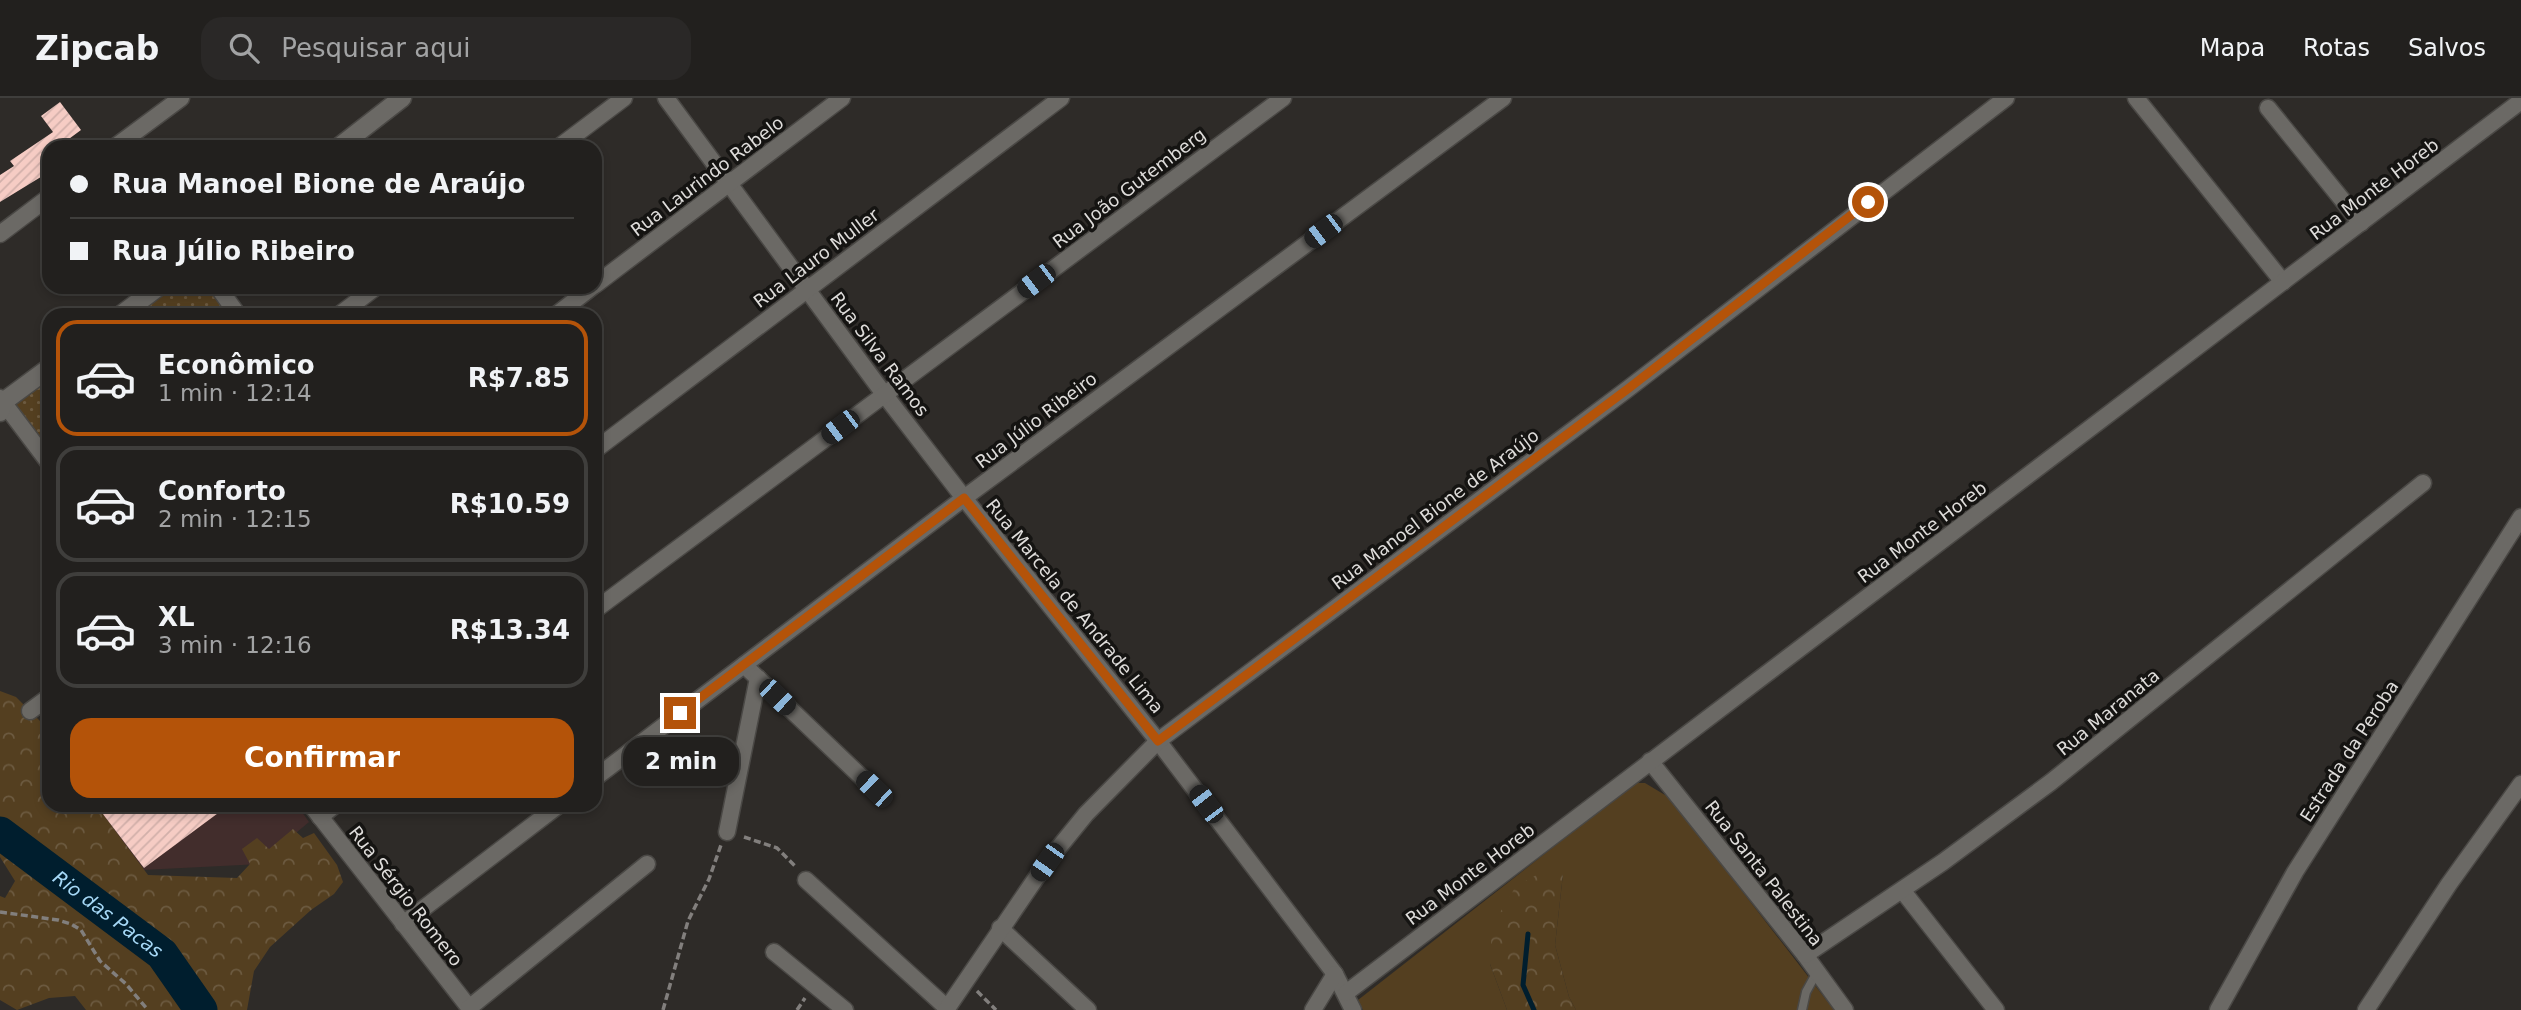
<!DOCTYPE html>
<html lang="pt">
<head>
<meta charset="utf-8">
<style>
	body { margin:0; font-family:"DejaVu Sans",sans-serif; background:#2a2827; color:#f1f3f6; height:100vh; display:flex; flex-direction:column; font-size:26px; white-space:nowrap }
	* { box-sizing:border-box; margin:0 }
	p { font-size:23px; color:#a2a3a4 }
	.icon { flex:none; width:38px; height:38px; fill:none; stroke:currentColor; stroke-width:2; stroke-linecap:round; stroke-linejoin:round }
	.map { position:relative; flex:1; overflow:hidden }
	.details { position:absolute; left:42px; top:210px; width:560px; height:504px; display:flex; flex-direction:column; background:#22201e; border-radius:21px; box-shadow:0 4px 10px #0003,0 0 0 2px #3f3e3c }
	.details>* { flex:none }
	.guide { position:absolute; left:42px; top:42px; width:560px; height:154px; border-radius:21px; box-shadow:0 4px 10px #0003,0 0 0 2px #3f3e3c; display:grid; align-content:center; height:154px; padding:0 28px; background:#22201e }
	.end { position:absolute; width:32px; height:32px; margin:-16px; border:9px solid #b45309; background:#fff; box-shadow:0 0 0 4px #fff }
	.from { border-radius:50% }
	.bubble { position:absolute; height:49px; border-radius:21px; background:#22201e; box-shadow:0 4px 10px #0003,0 0 0 2px #3f3e3c; font-size:23px; font-weight:700; line-height:49px; text-align:center }
	.car { position:absolute; width:21px; height:42px; margin:-21px -10px; border-radius:9px; box-shadow:0 0 5px 2px #0007; background:linear-gradient(#222 24%,#8ab4d8 0 40%,#222 0 76%,#8ab4d8 0 86%,#222 0) }
	.guide b { display:flex; align-items:center; gap:24px; height:66px; font-size:26px }
	.guide b+b { border-top:2px solid #3f3e3c }
	.guide i { width:18px; height:18px; background:#f1f3f6 }
	ul { padding:12px 0 0; list-style:none }
	li { display:flex; align-items:center; gap:21px; height:116px; margin:0 14px 10px; padding:0 14px; border:4px solid #3f3e3c; border-radius:21px }
	li div { flex:1 }
	li b { display:block; font-size:26px }
	li em { font-style:normal; font-weight:700 }
	li.active { border-color:#b45309 }
	li>.icon { width:63px; height:63px; stroke-width:1.5 }
	.cta { display:flex; gap:14px; margin-top:auto; padding:14px 28px }
	.cta a { flex:1; height:80px; border-radius:21px; background:#b45309; color:#fff; font-size:28px; font-weight:700; line-height:80px; text-align:center }
	header { display:flex; align-items:center; gap:42px; box-sizing:border-box; height:98px; padding:0 35px; background:#22201e; border-bottom:2px solid #3f3e3c }
	header strong { font-size:33px }
	nav { display:flex; gap:38px; margin-inline-start:auto; font-size:24px }
	.search { width:490px; height:63px; background:#2a2827; display:flex; align-items:center; gap:18px; box-sizing:border-box; padding:0 24px; border-radius:21px; color:#a2a3a4; font-size:26px }
	.map>svg:first-child { display:block }
	.education { fill:#422d2c }
	.green { fill:#543f20 }
	.forest { fill:url(#forest-crowns) }
	.park { fill:url(#park-dots) }
	.lines { fill:none; stroke-linecap:round; stroke-linejoin:round }
	.stream { stroke:#001e2e; stroke-width:5 }
	.river { stroke:#001e2e; stroke-width:33 }
	.building { fill:url(#building-hatch) }
	.service-casing { stroke:#4a4845; stroke-width:11 }
	.minor-casing { stroke:#4a4845; stroke-width:19 }
	.tertiary-casing { stroke:#4a4845; stroke-width:21 }
	.path { stroke:#827f7d; stroke-width:3.5; stroke-dasharray:7 3.5; stroke-linecap:butt }
	.service { stroke:#6b6965; stroke-width:8 }
	.minor { stroke:#6b6965; stroke-width:16 }
	.tertiary { stroke:#6b6965; stroke-width:18 }
	.route { stroke:#b45309; stroke-width:9 }
	.labels { text-anchor:middle; dominant-baseline:central; stroke-width:7; stroke-linejoin:round; paint-order:stroke }
	.street-label { font-size:18px; fill:#dedcda; stroke:#151412 }
	.water-label { font-size:19px; font-style:italic; fill:#a5d8f6; stroke:#151412 }
</style>
</head>
<body>
<header>
<strong>Zipcab</strong>
<div class="search"><svg class="icon" aria-label="search" viewBox="0 0 24 24"><circle cx="10" cy="10" r="6"/><path d="M15 15l6 6"/></svg>Pesquisar aqui</div>
<nav><a>Mapa</a><a>Rotas</a><a>Salvos</a></nav>
</header>
<div class="map">
<svg width="2521" height="912" viewBox="0 0 2521 912">
	<defs>
		<pattern id="forest-crowns" width="20" height="18" patternUnits="userSpaceOnUse" patternTransform="scale(1.75)"><rect width="20" height="18" fill="#543f20"/><path d="M2 6a3 3 0 1 1 6 0M12 15a3 3 0 1 1 6 0" fill="none" stroke="#6c5a40"/></pattern>
		<pattern id="park-dots" width="8" height="8" patternUnits="userSpaceOnUse" patternTransform="scale(1.75)"><rect width="8" height="8" fill="#543f20"/><path d="M2 2h.1M6 6h.1" fill="none" stroke="#6c5a40" stroke-width="1.8" stroke-linecap="round"/></pattern>
		<pattern id="building-hatch" width="6" height="6" patternUnits="userSpaceOnUse" patternTransform="scale(1.75)"><rect width="6" height="6" fill="#f6ccc4"/><path d="M-1 1l2-2M0 6l6-6M5 7l2-2" fill="none" stroke="#d2b0aa"/></pattern>
	</defs>
	<rect width="100%" height="100%" fill="#2e2b28"/>
	<!-- education -->
	<path class="education" d="M 86,707 L 297,707 L 309,724 L 259,766 L 142,772 Z"/>
	<!-- green -->
	<path class="green" d="M 1635,685 L 1645,685 L 1670,700 L 1834,912 L 1576,912 L 1569,899 L 1555,847 L 1563,776 L 1490,866 L 1507,912 L 1363,912 L 1358,902 Z"/>
	<!-- forest -->
	<g class="forest">
		<path d="M 0,593 L 16,599 L 49,632 L 49,638 L 47,640 L 49,643 L 49,707 L 96,707 L 148,777 L 237,780 L 250,766 L 242,751 L 257,740 L 269,751 L 293,731 L 303,740 L 314,735 L 337,767 L 343,784 L 334,796 L 311,812 L 270,849 L 254,873 L 247,912 L 86,912 L 75,898 L 49,900 L 17,912 L 0,902 L 0,798 L 5,800 L 15,783 L 0,759 Z"/>
		<path d="M 1542,774 L 1563,776 L 1555,847 L 1569,899 L 1576,912 L 1507,912 L 1490,866 L 1492,828 L 1516,788 Z"/>
	</g>
	<!-- park -->
	<g class="park">
		<path d="M 158,189 L 218,189 L 238,217 L 121,217 Z"/>
		<path d="M 49,270 L 49,364 L 3,304 Z"/>
	</g>
	<g class="lines">
		<!-- stream -->
		<path class="stream" d="M 1528,836 L 1523,887 L 1534,912"/>
		<!-- river -->
		<path class="river" id="s1" d="M 0,735 L 162,856 L 201,912"/>
	</g>
	<!-- building -->
	<g class="building">
		<path d="M 60,4 L 81,32 L 58,49 L 49,49 L 49,74 L 0,104 L 0,77 L 14,68 L 10,63 L 53,34 L 41,18 Z"/>
		<path d="M 96,707 L 229,707 L 144,770 Z"/>
	</g>
	<g class="lines">
		<!-- service casing -->
		<g class="service-casing">
			<path id="service" d="M 1802,912 L 1806,894 L 1817,874"/>
		</g>
		<!-- minor casing -->
		<g class="minor-casing">
			<g id="minor">
				<path d="M 666,0 L 884,296 L 964,400 L 1158,643 L 1335,876 L 1353,912"/>
				<path d="M 2136,0 L 2283,184"/>
				<path d="M 2268,10 L 2361,125"/>
				<path d="M 115,49 L 181,0"/>
				<path d="M 559,49 L 624,0"/>
				<path d="M 0,136 L 49,99"/>
				<path d="M 595,187 L 842,0"/>
				<path d="M 218,189 L 238,217"/>
				<path d="M 339,217 L 376,189"/>
				<path d="M 556,217 L 592,189"/>
				<path d="M 0,300 L 49,365"/>
				<path d="M 595,352 L 1061,0"/>
				<path d="M 595,512 L 1283,0"/>
				<path d="M 744,567 L 874,691"/>
				<path d="M 30,613 L 49,599"/>
				<path d="M 1650,663 L 1805,857 L 1845,912"/>
				<path d="M 595,680 L 964,400 L 1503,0"/>
				<path d="M 311,707 L 471,912"/>
				<path d="M 320,719 L 335,707"/>
				<path d="M 727,734 L 758,580"/>
				<path d="M 806,782 L 947,910"/>
				<path d="M 1902,792 L 1996,912"/>
				<path d="M 403,826 L 559,707"/>
				<path d="M 1000,830 L 1088,912"/>
				<path d="M 774,854 L 845,912"/>
				<path d="M 1805,857 L 1943,764 L 2051,684 L 2423,385"/>
				<path d="M 1346,895 L 2521,3"/>
				<path d="M 469,910 L 647,766"/>
				<path d="M 946,912 L 1047,764 L 1086,716 L 1158,643 L 1629,290 L 2006,0"/>
				<path d="M 1313,912 L 1335,876"/>
				<path d="M 2218,912 L 2295,774 L 2521,419"/>
				<path d="M 2366,912 L 2449,786 L 2521,686"/>
			</g>
		</g>
		<!-- tertiary casing -->
		<g class="tertiary-casing">
			<g id="tertiary">
				<path d="M 339,49 L 402,0"/>
				<path d="M 121,217 L 158,189"/>
				<path d="M 0,314 L 3,304 L 49,270"/>
			</g>
		</g>
		<!-- path -->
		<g class="path">
			<path d="M 744,739 L 777,750 L 796,769"/>
			<path d="M 0,814 L 58,822 L 71,826 L 81,832 L 100,863 L 126,886 L 148,912"/>
			<path d="M 977,893 L 996,912"/>
			<path d="M 663,912 L 688,823 L 709,781 L 721,747"/>
			<path d="M 797,912 L 805,900"/>
		</g>
		<!-- service -->
		<use href="#service" class="service"/>
		<!-- minor -->
		<use href="#minor" class="minor"/>
		<!-- tertiary -->
		<use href="#tertiary" class="tertiary"/>
	</g>
	<g class="lines">
		<!-- route -->
		<path class="route" d="M 680,615 L 964,400 L 1158,643 L 1629,290 L 1868,104"/>
	</g>
	<g class="labels">
		<!-- street labels -->
		<g class="street-label">
			<text transform="translate(707 78) rotate(-37)">Rua Laurindo Rabelo</text>
			<text transform="translate(1129 90) rotate(-37)">Rua João Gutemberg</text>
			<text transform="translate(2374 91) rotate(-37)">Rua Monte Horeb</text>
			<text transform="translate(816 160) rotate(-37)">Rua Lauro Muller</text>
			<text transform="translate(880 256) rotate(53)">Rua Silva Ramos</text>
			<text transform="translate(1036 322) rotate(-37)">Rua Júlio Ribeiro</text>
			<text transform="translate(1435 411) rotate(-37)">Rua Manoel Bione de Araújo</text>
			<text transform="translate(1922 434) rotate(-37)">Rua Monte Horeb</text>
			<text transform="translate(1075 508) rotate(51)">Rua Marcela de Andrade Lima</text>
			<text transform="translate(2108 614) rotate(-39)">Rua Maranata</text>
			<text transform="translate(2349 653) rotate(-57)">Estrada da Peroba</text>
			<text transform="translate(1764 775) rotate(52)">Rua Santa Palestina</text>
			<text transform="translate(1470 776) rotate(-37)">Rua Monte Horeb</text>
			<text transform="translate(406 798) rotate(52)">Rua Sérgio Romero</text>
		</g>
		<!-- water labels -->
		<g class="water-label">
			<text stroke="none"><textPath href="#s1" startOffset="135">Rio das Pacas</textPath></text>
		</g>
	</g>
</svg>
<i class="end from" style="left:1868px;top:104px"></i>
<i class="end" style="left:680px;top:615px"></i>
<div class="bubble" style="left:623px;top:639px;width:116px">2 min</div>
<i class="car" style="left:1323px;top:133px;rotate:233deg"></i>
<i class="car" style="left:1036px;top:183px;rotate:233deg"></i>
<i class="car" style="left:840px;top:329px;rotate:233deg"></i>
<i class="car" style="left:777px;top:599px;rotate:134deg"></i>
<i class="car" style="left:874px;top:691px;rotate:314deg"></i>
<i class="car" style="left:1206px;top:706px;rotate:323deg"></i>
<i class="car" style="left:1047px;top:764px;rotate:215deg"></i>
<div class="guide">
<b><i class="from"></i>Rua Manoel Bione de Araújo</b>
<b><i></i>Rua Júlio Ribeiro</b>
</div>
<section class="details">
<ul>
<li class="active"><svg class="icon" aria-label="car" viewBox="0 0 24 24"><path d="M5 17H2v-5l4-1 3-4h7l3 4 3 1v5h-3M9 17h6M6 11h13"/><circle cx="7" cy="17" r="2"/><circle cx="17" cy="17" r="2"/></svg><div><b>Econômico</b><p>1 min · 12:14</p></div><em>R$7.85</em></li>
<li><svg class="icon" aria-label="car" viewBox="0 0 24 24"><path d="M5 17H2v-5l4-1 3-4h7l3 4 3 1v5h-3M9 17h6M6 11h13"/><circle cx="7" cy="17" r="2"/><circle cx="17" cy="17" r="2"/></svg><div><b>Conforto</b><p>2 min · 12:15</p></div><em>R$10.59</em></li>
<li><svg class="icon" aria-label="car" viewBox="0 0 24 24"><path d="M5 17H2v-5l4-1 3-4h7l3 4 3 1v5h-3M9 17h6M6 11h13"/><circle cx="7" cy="17" r="2"/><circle cx="17" cy="17" r="2"/></svg><div><b>XL</b><p>3 min · 12:16</p></div><em>R$13.34</em></li>
</ul>
<div class="cta"><a>Confirmar</a></div>
</section>
</div>
</body>
</html>
